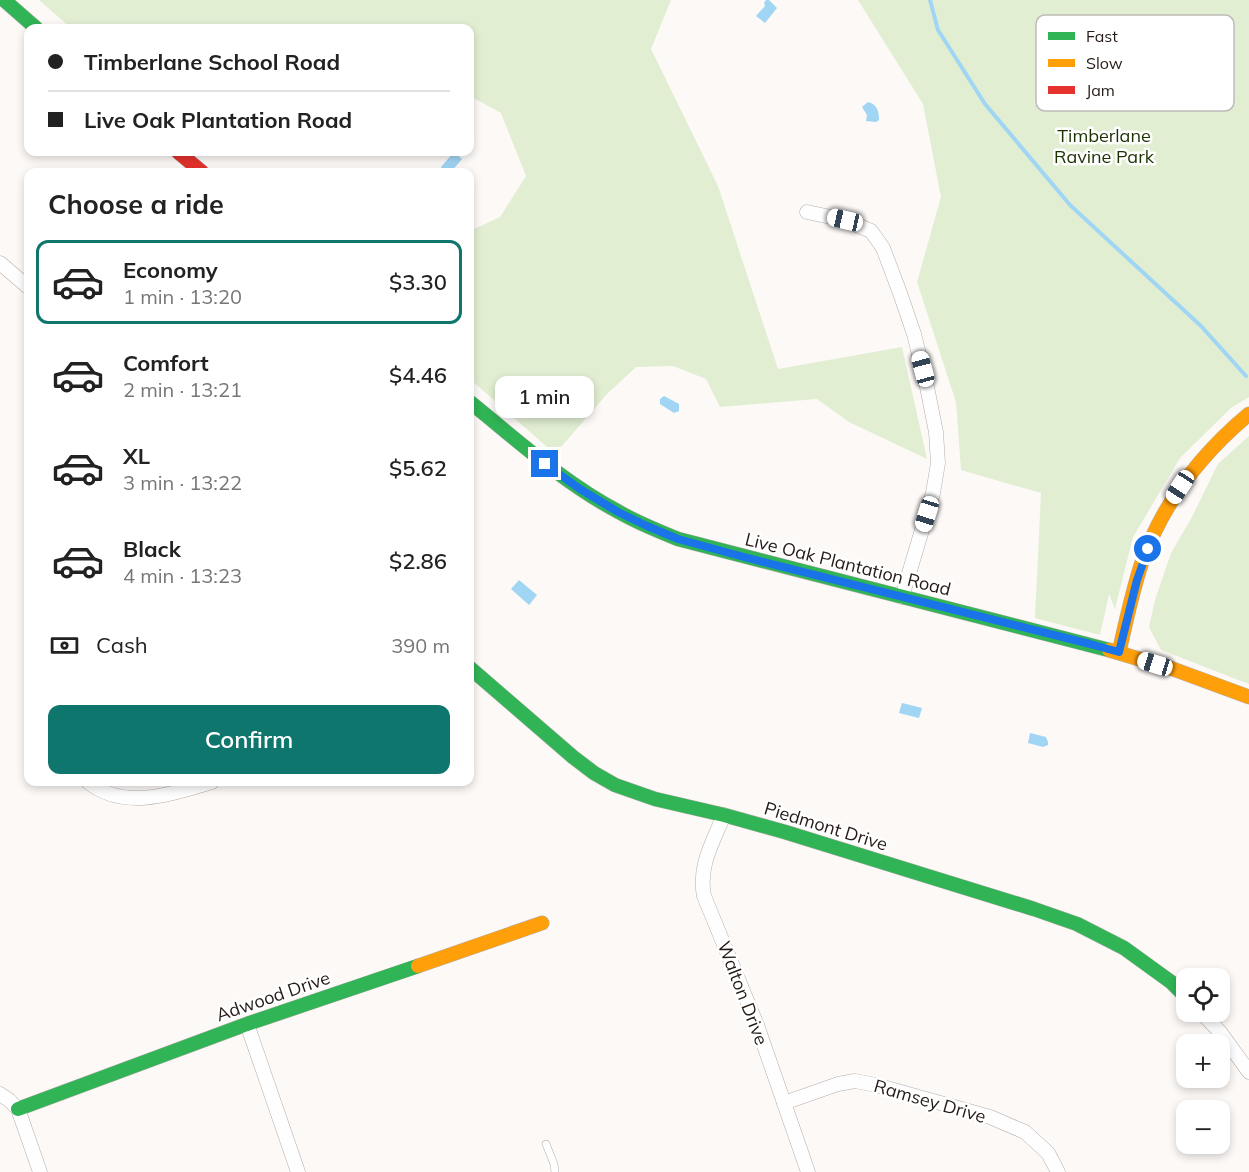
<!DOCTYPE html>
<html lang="en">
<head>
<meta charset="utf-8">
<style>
	body { margin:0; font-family:Mulish,sans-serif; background:#f2f2f2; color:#222; height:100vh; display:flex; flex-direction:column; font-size:22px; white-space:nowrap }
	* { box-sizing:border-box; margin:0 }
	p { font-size:20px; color:#767676 }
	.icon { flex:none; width:33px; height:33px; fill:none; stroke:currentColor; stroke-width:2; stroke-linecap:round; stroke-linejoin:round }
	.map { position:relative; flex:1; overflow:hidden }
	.sheet { position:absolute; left:24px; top:168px; width:450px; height:618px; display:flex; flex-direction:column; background:#fff; border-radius:12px; box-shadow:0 3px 9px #0003 }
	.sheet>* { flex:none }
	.top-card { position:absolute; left:24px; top:24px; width:450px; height:132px; border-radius:12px; box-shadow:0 3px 9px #0003; display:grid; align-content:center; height:132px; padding:0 24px; background:#fff }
	.controls { position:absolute; left:1176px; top:968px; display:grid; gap:12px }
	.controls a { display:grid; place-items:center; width:54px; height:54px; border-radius:12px; background:#fff; box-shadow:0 3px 9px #0003; font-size:30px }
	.end { position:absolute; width:27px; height:27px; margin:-14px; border:8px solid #1a73e8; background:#fff; box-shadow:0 0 0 3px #fff }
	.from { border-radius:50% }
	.bubble { position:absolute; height:42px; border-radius:12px; background:#fff; box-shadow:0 3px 9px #0003; font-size:20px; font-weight:600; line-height:42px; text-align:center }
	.car { position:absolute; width:18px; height:36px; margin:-18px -9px; border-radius:8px; box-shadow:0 0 4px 2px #0007; background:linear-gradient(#fff 24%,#345 0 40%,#fff 0 76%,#345 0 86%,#fff 0) }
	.top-card b { display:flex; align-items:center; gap:21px; height:57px; font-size:22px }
	.top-card b+b { border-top:2px solid #e0e0e0 }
	.top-card i { width:15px; height:15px; background:#222 }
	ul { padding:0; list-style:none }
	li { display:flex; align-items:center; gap:18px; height:84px; margin:0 12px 9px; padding:0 12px; border:3px solid transparent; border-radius:12px }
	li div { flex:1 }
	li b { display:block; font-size:22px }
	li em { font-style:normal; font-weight:600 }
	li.selected { border-color:#0f766e }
	li>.icon { width:54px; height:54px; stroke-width:1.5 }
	h2 { padding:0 24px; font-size:27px; line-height:72px }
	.pay { display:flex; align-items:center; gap:15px; height:66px; padding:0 24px; font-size:22px }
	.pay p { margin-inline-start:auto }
	.button { display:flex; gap:12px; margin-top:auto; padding:12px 24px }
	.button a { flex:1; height:69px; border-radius:12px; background:#0f766e; color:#fff; font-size:24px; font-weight:600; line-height:69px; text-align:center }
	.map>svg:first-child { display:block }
	.green { fill:#e1eed2 }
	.water { fill:#a0d5f4 }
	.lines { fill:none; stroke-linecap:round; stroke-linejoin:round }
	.stream { stroke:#a0d5f4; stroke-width:4 }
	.lane-casing { stroke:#b4aeab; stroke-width:8 }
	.street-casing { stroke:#b4aeab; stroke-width:15 }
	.fast-casing { stroke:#b4aeab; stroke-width:15 }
	.slow-casing { stroke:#b4aeab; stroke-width:15 }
	.jam-casing { stroke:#b4aeab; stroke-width:15 }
	.lane { stroke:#fffefe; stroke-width:7 }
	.street { stroke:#fffefe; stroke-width:14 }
	.fast { stroke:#30b455; stroke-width:14 }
	.slow { stroke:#ff9f0a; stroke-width:14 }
	.jam { stroke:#e5322d; stroke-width:14 }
	.route { stroke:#1a73e8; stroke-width:8 }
	.labels { text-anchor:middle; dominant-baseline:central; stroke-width:5; stroke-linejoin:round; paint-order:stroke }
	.park-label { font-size:18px; fill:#1c3100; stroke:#fff }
	.street-label { font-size:18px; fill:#251a16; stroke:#fff }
	.key { fill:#fff; stroke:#bebab9; stroke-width:1.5 }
	.key-label { font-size:16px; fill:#251a16 }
</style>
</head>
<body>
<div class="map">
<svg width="1249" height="1172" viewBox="0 0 1249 1172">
	<rect width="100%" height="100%" fill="#fcf9f7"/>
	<!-- green -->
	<g class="green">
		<path d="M 39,0 L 671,0 L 651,49 L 718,186 L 778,369 L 902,347 L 927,459 L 849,422 L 817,399 L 720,407 L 706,379 L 673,366 L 636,367 L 607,394 L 555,454 L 470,379 L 470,231 L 500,217 L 526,176 L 501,113 L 470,96 L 470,28 L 71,28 Z"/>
		<path d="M 858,0 L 1249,0 L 1249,397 L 1231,408 L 1180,458 L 1133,537 L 1115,609 L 1109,594 L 1100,635 L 1035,618 L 1041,493 L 961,470 L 956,402 L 917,282 L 941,197 L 923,104 Z"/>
		<path d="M 1249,436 L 1249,684 L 1161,650 L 1149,627 L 1155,600 L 1171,553 L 1192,517 L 1218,464 Z"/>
	</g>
	<!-- water -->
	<g class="water">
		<path d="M 766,0 L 769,0 L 777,8 L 765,23 L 756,16 L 765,6 L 764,3 Z"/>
		<path d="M 868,102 C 877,104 879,111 879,120 L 876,122 L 866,121 L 867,115 L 862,107 Z"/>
		<path d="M 454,152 L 462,159 L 451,172 L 443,172 L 441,167 Z"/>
		<path d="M 664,396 L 679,404 L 679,411 L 674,413 L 660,404 L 660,399 Z"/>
		<path d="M 519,580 L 537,595 L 529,605 L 511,589 Z"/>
		<path d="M 902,703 L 922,708 L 919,718 L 899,713 Z"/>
		<path d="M 1030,733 L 1046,737 L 1048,742 L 1048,745 L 1043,747 L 1028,743 Z"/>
	</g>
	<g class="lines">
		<!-- stream -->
		<path class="stream" d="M 930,0 L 938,30 L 985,104 L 1070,205 L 1201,326 L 1246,376"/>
		<!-- lane casing -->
		<g class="lane-casing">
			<path id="lane" d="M 546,1144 L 554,1164 L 555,1172"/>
		</g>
		<!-- street casing -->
		<g class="street-casing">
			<g id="street">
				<path d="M 807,212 L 845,220 L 871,231 L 883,248 L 900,293 L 914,334 L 927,387 L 936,432 L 938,463 L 933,493 L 902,597"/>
				<path d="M 0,263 L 28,287"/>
				<path d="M 88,782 C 124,811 172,794 212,782"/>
				<path d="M 724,815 C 713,842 698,866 704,896 L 757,1025 L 808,1172"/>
				<path d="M 1200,1011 L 1220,1032 L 1249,1072"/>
				<path d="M 247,1024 L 298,1172"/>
				<path d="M 0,1094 L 9,1100 L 18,1109 L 40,1172"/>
				<path d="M 784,1103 L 838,1084 L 855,1081 L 876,1085 L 990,1117 L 1025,1132 L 1048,1153 L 1058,1172"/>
			</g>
		</g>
		<!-- fast casing -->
		<g class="fast-casing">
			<g id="fast">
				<path d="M 4,0 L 36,28"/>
				<path d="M 470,402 C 518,441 564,483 619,512 C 638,523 658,531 678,539 L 1109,650"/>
				<path d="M 470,668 L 573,757 L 594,773 L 615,785 L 655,799 L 724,815 L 785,832 L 1034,909 L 1077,924 L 1124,948 L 1171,982 L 1186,997"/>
				<path d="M 18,1109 L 247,1024 L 418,966"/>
			</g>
		</g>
		<!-- slow casing -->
		<g class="slow-casing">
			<g id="slow">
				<path d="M 1109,650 L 1173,669 L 1249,697"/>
				<path d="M 1119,652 C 1126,622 1132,592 1142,562 C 1163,503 1201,454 1249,414"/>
				<path d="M 418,966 L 542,923"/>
			</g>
		</g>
		<!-- jam casing -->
		<g class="jam-casing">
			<path id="jam" d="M 178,152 L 202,172"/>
		</g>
		<!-- lane -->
		<use href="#lane" class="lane"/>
		<!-- street -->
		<use href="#street" class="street"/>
		<!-- fast -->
		<use href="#fast" class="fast"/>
		<!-- slow -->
		<use href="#slow" class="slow"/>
		<!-- jam -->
		<use href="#jam" class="jam"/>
	</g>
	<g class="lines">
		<!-- route -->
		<path class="route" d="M 545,464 L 580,489 L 618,512 L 647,526 L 678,539 L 744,557 L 1090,644 L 1119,652 L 1137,580 L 1148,549"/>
	</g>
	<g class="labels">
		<!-- park labels -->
		<g class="park-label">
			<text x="1104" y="135">Timberlane<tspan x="1104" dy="21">Ravine Park</tspan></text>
		</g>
		<!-- street labels -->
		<g class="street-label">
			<text transform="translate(848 564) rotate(14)">Live Oak Plantation Road</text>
			<text transform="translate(826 826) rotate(17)">Piedmont Drive</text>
			<text transform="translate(743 993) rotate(69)">Walton Drive</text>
			<text transform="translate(273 996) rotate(-19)">Adwood Drive</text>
			<text transform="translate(930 1101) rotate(16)">Ramsey Drive</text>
		</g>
	</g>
	<!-- legend -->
	<rect x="1036" y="15" width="198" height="96" rx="9" class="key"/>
	<rect x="1048" y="32" width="27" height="8" fill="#30b455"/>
	<rect x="1048" y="59" width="27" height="8" fill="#ff9f0a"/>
	<rect x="1048" y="86" width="27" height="8" fill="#e5322d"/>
	<g class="key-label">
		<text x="1086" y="42">Fast</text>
		<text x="1086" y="69">Slow</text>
		<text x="1086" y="96">Jam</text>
	</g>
</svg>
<div class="controls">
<a><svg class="icon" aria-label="locate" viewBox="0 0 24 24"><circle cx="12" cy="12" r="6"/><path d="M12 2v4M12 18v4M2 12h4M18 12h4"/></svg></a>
<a>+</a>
<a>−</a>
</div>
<i class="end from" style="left:1148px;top:549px"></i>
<i class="end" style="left:545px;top:464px"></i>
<div class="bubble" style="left:495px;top:376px;width:99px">1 min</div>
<i class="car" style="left:845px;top:220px;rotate:283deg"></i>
<i class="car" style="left:923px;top:369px;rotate:345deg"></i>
<i class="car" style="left:1180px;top:487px;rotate:213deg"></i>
<i class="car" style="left:927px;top:514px;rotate:197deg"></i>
<i class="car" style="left:1155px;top:664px;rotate:287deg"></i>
<div class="top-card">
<b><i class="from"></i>Timberlane School Road</b>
<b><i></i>Live Oak Plantation Road</b>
</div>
<section class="sheet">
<h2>Choose a ride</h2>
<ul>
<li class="selected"><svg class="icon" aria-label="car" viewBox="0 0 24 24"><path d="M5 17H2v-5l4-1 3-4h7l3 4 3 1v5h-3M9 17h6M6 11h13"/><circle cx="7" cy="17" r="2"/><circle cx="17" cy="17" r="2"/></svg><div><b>Economy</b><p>1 min · 13:20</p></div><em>$3.30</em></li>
<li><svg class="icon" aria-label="car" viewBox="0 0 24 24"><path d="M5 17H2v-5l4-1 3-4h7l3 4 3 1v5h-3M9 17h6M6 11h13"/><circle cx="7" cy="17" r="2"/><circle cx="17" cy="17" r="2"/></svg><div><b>Comfort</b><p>2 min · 13:21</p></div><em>$4.46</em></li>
<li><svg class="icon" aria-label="car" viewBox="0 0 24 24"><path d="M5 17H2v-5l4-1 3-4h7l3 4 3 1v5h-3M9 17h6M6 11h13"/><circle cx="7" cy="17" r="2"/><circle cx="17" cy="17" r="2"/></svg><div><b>XL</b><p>3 min · 13:22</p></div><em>$5.62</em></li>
<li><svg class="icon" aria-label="car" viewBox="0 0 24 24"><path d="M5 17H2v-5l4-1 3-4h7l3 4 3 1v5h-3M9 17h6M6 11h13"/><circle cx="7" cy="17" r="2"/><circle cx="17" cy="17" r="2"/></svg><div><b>Black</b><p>4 min · 13:23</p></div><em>$2.86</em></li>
</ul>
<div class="pay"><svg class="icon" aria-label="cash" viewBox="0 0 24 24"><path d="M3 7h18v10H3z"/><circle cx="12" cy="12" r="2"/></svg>Cash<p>390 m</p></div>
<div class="button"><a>Confirm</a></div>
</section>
</div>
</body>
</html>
